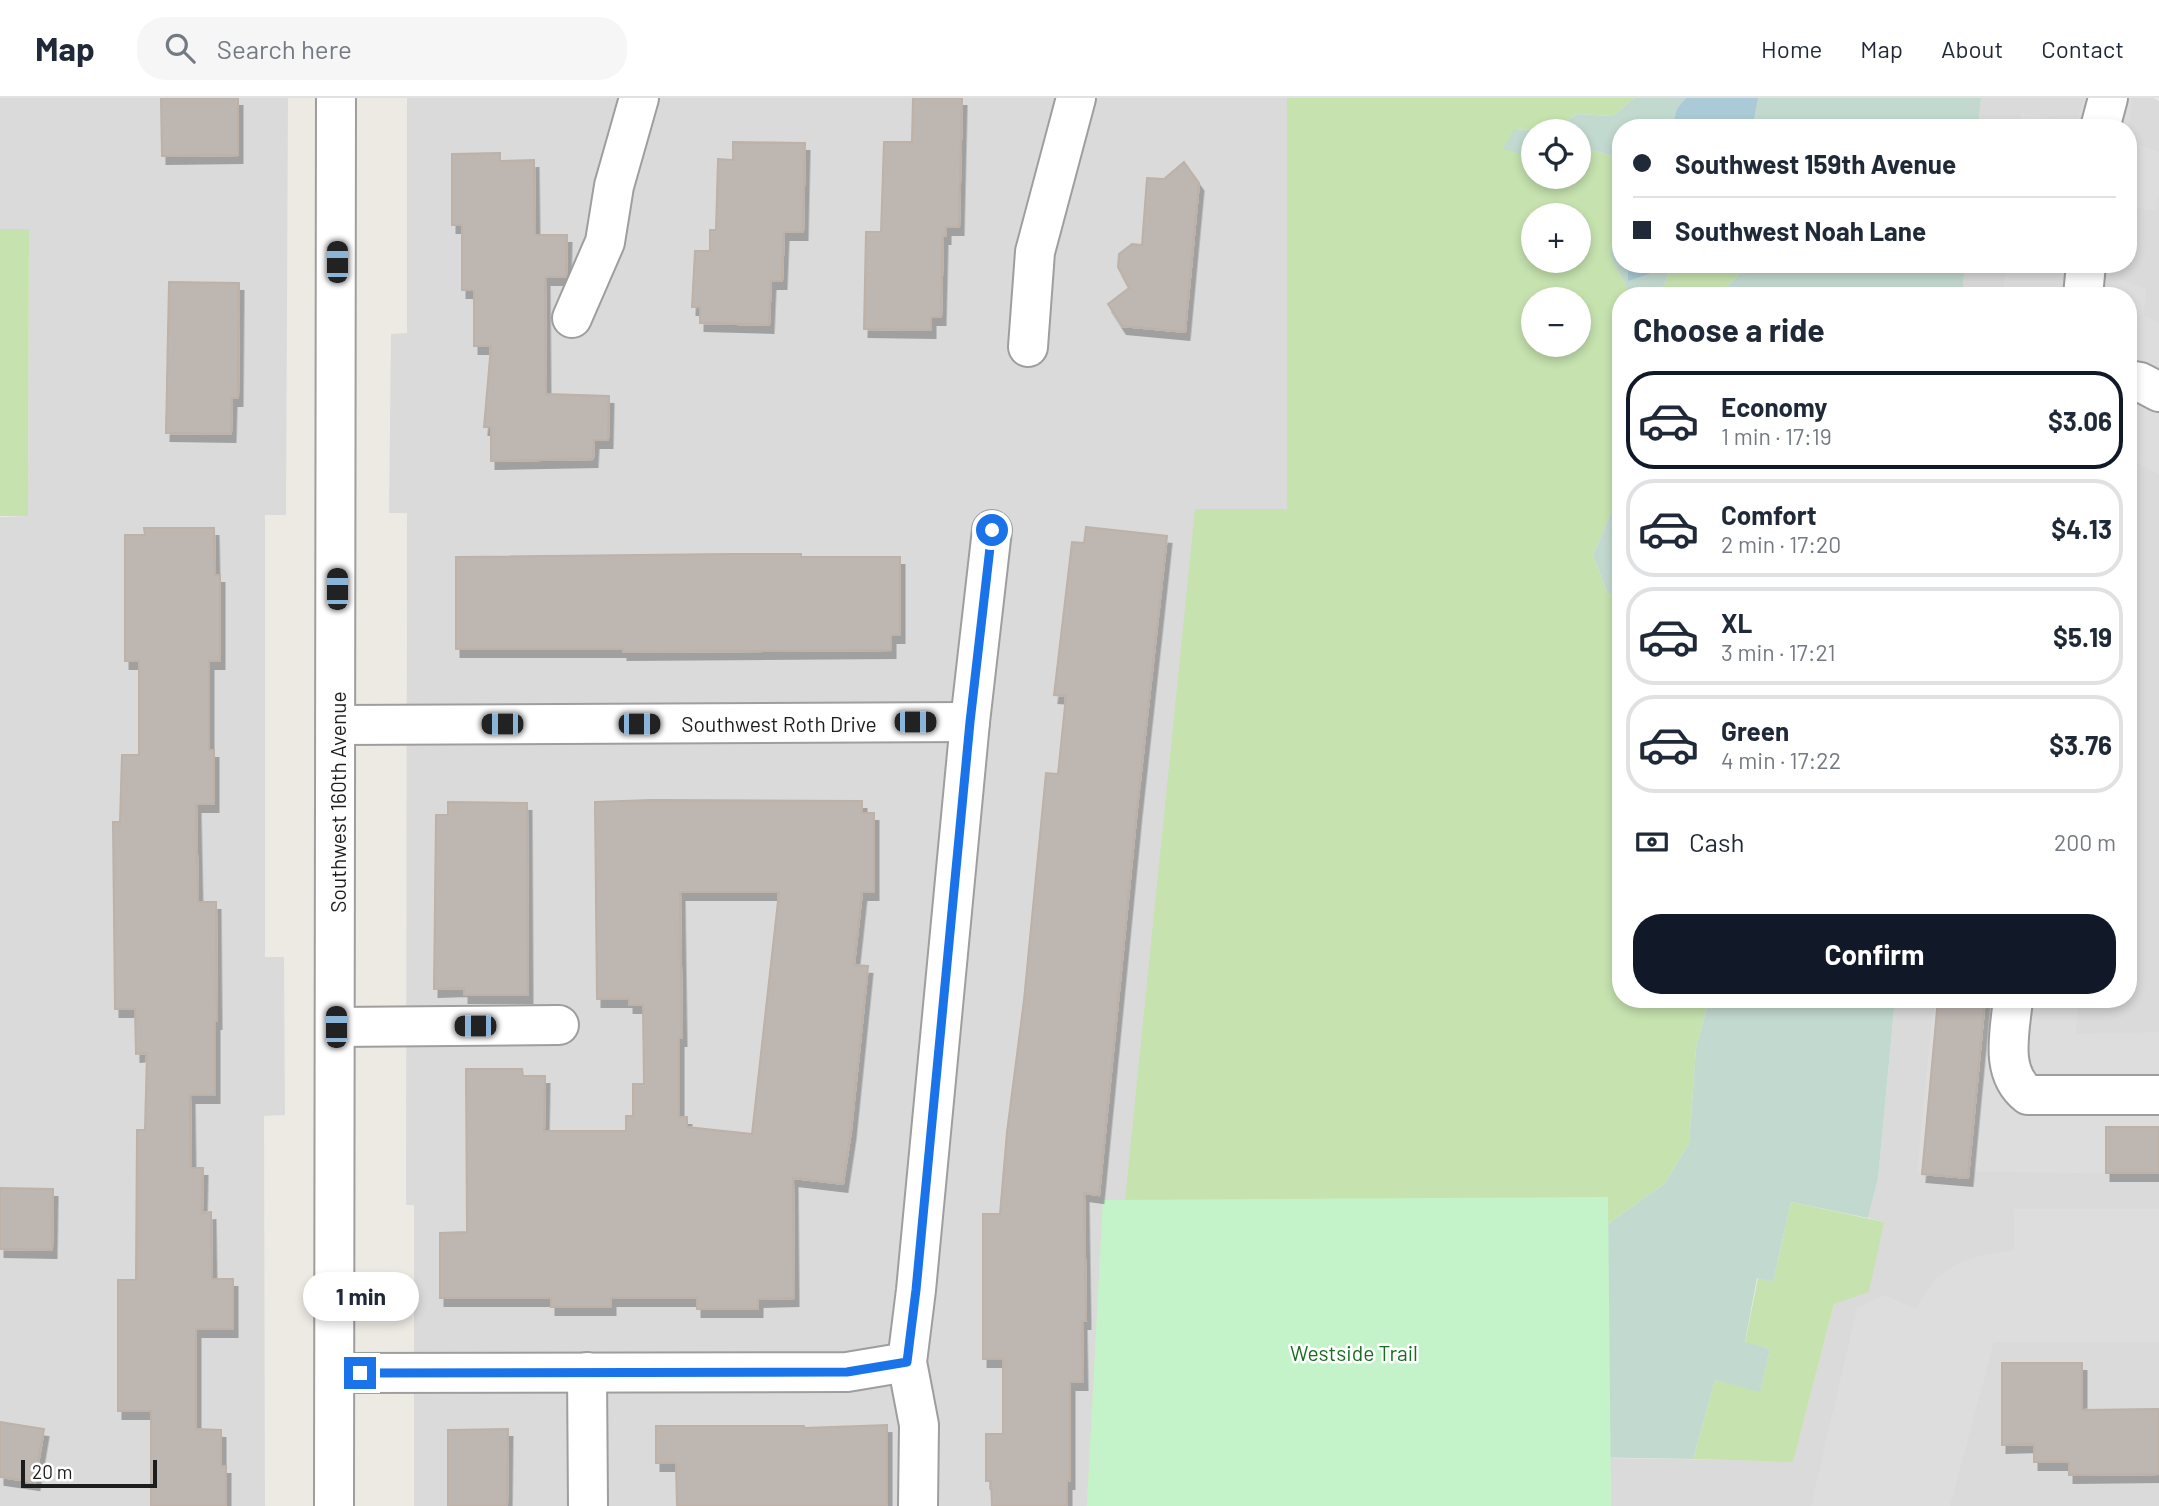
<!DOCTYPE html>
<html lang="en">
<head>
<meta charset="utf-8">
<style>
	body { margin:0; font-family:Barlow,sans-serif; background:#f6f6f7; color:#1f2937; height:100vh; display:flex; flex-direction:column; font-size:26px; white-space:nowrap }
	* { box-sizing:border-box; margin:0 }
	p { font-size:23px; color:#747a83 }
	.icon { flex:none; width:38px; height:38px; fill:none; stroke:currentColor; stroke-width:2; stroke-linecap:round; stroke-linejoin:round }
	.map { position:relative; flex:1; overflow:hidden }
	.side { position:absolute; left:1612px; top:189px; width:525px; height:721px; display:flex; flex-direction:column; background:#fff; border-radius:28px; box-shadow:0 4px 10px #0003 }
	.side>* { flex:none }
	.guide { position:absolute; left:1612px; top:21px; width:525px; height:154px; border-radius:28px; box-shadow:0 4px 10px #0003; display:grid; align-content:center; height:154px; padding:0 21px; background:#fff }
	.tools { position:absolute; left:1521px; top:21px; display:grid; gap:14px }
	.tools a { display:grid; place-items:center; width:70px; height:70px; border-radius:50%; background:#fff; box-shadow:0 4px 10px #0003; font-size:35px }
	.scale { position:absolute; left:21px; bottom:18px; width:136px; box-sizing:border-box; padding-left:7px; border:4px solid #1d1d1d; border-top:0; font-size:19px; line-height:24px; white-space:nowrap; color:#1d1d1d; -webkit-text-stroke:5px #fff; paint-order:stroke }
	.end { position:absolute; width:32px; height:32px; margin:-16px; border:9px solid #1a73e8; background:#fff; box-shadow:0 0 0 4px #fff }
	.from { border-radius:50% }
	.bubble { position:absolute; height:49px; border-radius:24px; background:#fff; box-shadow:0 4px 10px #0003; font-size:23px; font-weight:700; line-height:49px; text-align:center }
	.car { position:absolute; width:21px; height:42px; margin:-21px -10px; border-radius:9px; box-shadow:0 0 5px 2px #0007; background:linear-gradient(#222 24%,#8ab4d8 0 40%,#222 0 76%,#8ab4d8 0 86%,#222 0) }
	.guide b { display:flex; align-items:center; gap:24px; height:66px; font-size:26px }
	.guide b+b { border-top:2px solid #e0e1e3 }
	.guide i { width:18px; height:18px; background:#1f2937 }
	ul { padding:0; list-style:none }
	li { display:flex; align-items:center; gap:21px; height:98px; margin:0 14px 10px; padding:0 7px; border:4px solid #e0e1e3; border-radius:28px }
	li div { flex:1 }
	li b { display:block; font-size:26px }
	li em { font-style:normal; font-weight:700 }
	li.selected { border-color:#111827 }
	li>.icon { width:63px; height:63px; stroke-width:1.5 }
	h2 { padding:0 21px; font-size:32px; line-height:84px }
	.pay { display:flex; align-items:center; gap:18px; height:77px; padding:0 21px; font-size:26px }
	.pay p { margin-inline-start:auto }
	.cta { display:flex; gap:14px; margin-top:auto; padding:14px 21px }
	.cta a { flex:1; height:80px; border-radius:28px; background:#111827; color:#fff; font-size:28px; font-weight:700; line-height:80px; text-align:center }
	header { display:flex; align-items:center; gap:42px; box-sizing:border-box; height:98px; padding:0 35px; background:#fff; border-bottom:2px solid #e0e1e3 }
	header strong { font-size:33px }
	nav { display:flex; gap:38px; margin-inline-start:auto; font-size:24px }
	.search { width:490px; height:63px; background:#f6f6f7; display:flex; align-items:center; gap:18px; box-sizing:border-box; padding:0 24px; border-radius:28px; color:#747a83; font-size:26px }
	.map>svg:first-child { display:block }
	.residential { fill:#dbdada }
	.grass { fill:#c6e2af; fill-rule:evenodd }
	.wetland { fill:#c2d9cf }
	.park { fill:#c5f3c9 }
	.parking { fill:#ddd }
	.water { fill:#a9cad6 }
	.building { fill:#bdb6b1; stroke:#bdb1a8; stroke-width:2; fill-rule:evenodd; filter:url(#shadow) }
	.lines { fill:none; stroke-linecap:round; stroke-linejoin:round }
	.minor-casing { stroke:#9e9e9e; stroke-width:42 }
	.minor { stroke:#fff; stroke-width:38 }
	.route { stroke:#1a73e8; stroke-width:9 }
	.labels { text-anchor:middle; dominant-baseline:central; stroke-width:5; stroke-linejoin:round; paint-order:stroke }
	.street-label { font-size:21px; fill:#1d1d1d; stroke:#fff }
	.park-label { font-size:21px; fill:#176e21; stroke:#fff }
</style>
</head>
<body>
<header>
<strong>Map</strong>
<div class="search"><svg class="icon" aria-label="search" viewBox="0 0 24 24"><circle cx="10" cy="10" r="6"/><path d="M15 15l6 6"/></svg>Search here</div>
<nav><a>Home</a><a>Map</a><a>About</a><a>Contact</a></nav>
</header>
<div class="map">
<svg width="2159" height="1408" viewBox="0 0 2159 1408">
	<defs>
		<filter id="shadow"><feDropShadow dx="4.5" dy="8" stdDeviation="0" flood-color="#0004"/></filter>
	</defs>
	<rect width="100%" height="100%" fill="#edeae4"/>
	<!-- residential -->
	<g class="residential">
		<path d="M 0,0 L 288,0 L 286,417 L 265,417 L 265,859 L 284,859 L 285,1017 L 264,1018 L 265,1408 L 0,1408 L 0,419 L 28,418 L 29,132 L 0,131 Z"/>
		<path d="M 407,0 L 1287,0 L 1287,411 L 1125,1102 L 1103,1102 L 1087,1408 L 414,1408 L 414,1107 L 406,1107 L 407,415 L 389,415 L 391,236 L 407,235 Z"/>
		<path d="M 1981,0 L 2154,0 L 2159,3 L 2159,1408 L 1611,1408 L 1610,1360 L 1793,1363 L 1834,1206 L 1883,1124 L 1868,1120 L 1878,1081 L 1895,901 L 2128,901 L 2128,198 L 1962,198 L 1965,166 L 2128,166 L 2128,30 L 1978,30 Z"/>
	</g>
	<!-- grass -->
	<g class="grass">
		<path d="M 1287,0 L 1634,0 L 1613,18 L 1577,16 L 1551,33 L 1514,31 L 1524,57 L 1535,80 L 1578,79 L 1579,59 L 1592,52 L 1620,60 L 1620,125 L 1609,157 L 1632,198 L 1620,198 L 1620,393 L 1593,457 L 1607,494 L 1620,503 L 1620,901 L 1709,901 L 1696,951 L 1689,1046 L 1664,1086 L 1612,1123 L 1497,1237 L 1087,1408 L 1103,1102 L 1125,1102 L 1195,411 L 1287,411 ZM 1533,117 L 1578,117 L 1578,163 L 1533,163 ZM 1533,201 L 1578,201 L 1578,247 L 1533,247 Z"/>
		<path d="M 0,131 L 29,131 L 28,418 L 0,418 Z"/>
		<path d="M 1672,166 L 1749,166 L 1718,198 L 1642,198 L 1664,188 Z"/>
		<path d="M 1791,1104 L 1884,1124 L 1869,1194 L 1834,1206 L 1793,1364 L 1693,1361 L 1715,1282 L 1760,1293 L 1770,1251 L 1745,1245 L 1758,1180 L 1773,1184 Z"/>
	</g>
	<!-- wetland -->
	<g class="wetland">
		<path d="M 1634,0 L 1981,0 L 1978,30 L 1620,30 L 1620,60 L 1592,52 L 1579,59 L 1578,33 L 1533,33 L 1533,76 L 1523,57 L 1503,51 L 1514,31 L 1551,33 L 1577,16 L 1613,18 Z"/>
		<path d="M 1620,125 L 1620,166 L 1672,166 L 1664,188 L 1642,198 L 1632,198 L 1609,157 Z"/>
		<path d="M 1749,166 L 1965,166 L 1962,198 L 1718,198 Z"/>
		<path d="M 1620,393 L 1620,503 L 1607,494 L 1593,457 Z"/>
		<path d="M 1709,901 L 1895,901 L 1878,1081 L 1868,1120 L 1791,1104 L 1773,1184 L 1757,1180 L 1745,1244 L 1770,1251 L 1760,1294 L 1715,1282 L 1693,1361 L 1418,1356 L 1497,1237 L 1612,1123 L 1664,1086 L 1689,1046 L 1696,951 Z"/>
	</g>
	<!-- park -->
	<path class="park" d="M 1608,1099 L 1611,1408 L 1087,1408 L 1103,1102 Z"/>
	<!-- parking -->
	<g class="parking">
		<path d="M 2084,0 L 2132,0 L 2128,37 L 2128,30 L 2020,30 L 2021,15 L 2077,25 Z"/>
		<path d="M 2128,43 L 2159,54 L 2159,96 L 2156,113 L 2128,108 Z"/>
		<path d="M 2006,166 L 2120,166 L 2119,180 L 2146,191 L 2144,217 L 2159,225 L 2159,376 L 2130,361 L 2128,390 L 2128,198 L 2003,198 Z"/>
		<path d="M 1934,901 L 2079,901 L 2076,936 L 2159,934 L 2159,1076 L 1917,1073 Z"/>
		<path d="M 2014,1111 L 2159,1111 L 2159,1244 L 1994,1244 L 1950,1408 L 1811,1408 L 1857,1210 L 1884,1197 L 1916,1211 L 1935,1181 L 1956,1166 L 1982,1157 L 2014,1152 Z"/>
	</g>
	<!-- water -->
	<g class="water">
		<path d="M 1686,0 L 1758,0 L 1752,30 L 1672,30 L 1677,11 Z"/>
		<path d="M 1628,166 L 1660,166 L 1657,173 L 1628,183 Z"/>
	</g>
	<!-- building -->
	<g class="building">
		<path d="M 161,0 L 238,0 L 238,57 L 162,58 Z"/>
		<path d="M 913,0 L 962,0 L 959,129 L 946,129 L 946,138 L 943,138 L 941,219 L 931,219 L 931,232 L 864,231 L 866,134 L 881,134 L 884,44 L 912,44 Z"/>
		<path d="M 733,44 L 805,45 L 803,134 L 784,134 L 782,183 L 771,183 L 769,227 L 700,225 L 700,209 L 692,209 L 695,153 L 710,153 L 710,132 L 716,132 L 718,61 L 733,62 Z"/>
		<path d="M 500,55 L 500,63 L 534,62 L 535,137 L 567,137 L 566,179 L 545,179 L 546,296 L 609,298 L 608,342 L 594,342 L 593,361 L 491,363 L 491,329 L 484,329 L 491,248 L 474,248 L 474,192 L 462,192 L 462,127 L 452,127 L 452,56 Z"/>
		<path d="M 1184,64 L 1199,85 L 1185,234 L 1122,228 L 1108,206 L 1129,190 L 1118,169 L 1119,156 L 1132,146 L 1142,147 L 1147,80 L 1164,81 Z"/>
		<path d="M 169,184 L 239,185 L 238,300 L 232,300 L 231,336 L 166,335 Z"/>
		<path d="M 1086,429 L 1167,438 L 1137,711 L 1099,1097 L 1084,1095 L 1086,1223 L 1082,1223 L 1083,1284 L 1070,1284 L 1070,1383 L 1067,1383 L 1067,1408 L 992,1408 L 991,1383 L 986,1383 L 986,1336 L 1003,1336 L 1003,1261 L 983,1261 L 983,1116 L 1000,1116 L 1007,1034 L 1024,902 L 1046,675 L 1058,676 L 1066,598 L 1054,597 L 1072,444 L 1084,445 Z"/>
		<path d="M 144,430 L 214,430 L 215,477 L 220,477 L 220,563 L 209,563 L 209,652 L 214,652 L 214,706 L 196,706 L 198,804 L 216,804 L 217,923 L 215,923 L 215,997 L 190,997 L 191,1070 L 203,1070 L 202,1115 L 211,1114 L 212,1181 L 233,1181 L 233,1231 L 196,1231 L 196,1331 L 221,1332 L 221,1368 L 226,1368 L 226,1408 L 151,1408 L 151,1313 L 118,1313 L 118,1182 L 136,1182 L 137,1032 L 145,1032 L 147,955 L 136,956 L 135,911 L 115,911 L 113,724 L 120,724 L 122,657 L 139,657 L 139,563 L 125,563 L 125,437 L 145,437 Z"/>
		<path d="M 730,456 L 801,456 L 801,459 L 900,459 L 900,537 L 891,537 L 891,552 L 623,554 L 623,551 L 456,551 L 456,459 Z"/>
		<path d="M 651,702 L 862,703 L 862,715 L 874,715 L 874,794 L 862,794 L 854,867 L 868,868 L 851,1033 L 843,1086 L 793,1080 L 794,1200 L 758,1201 L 758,1211 L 697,1211 L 697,1200 L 611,1200 L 611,1209 L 551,1209 L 551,1200 L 440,1200 L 440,1135 L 467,1134 L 466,971 L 522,971 L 523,978 L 545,978 L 544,1033 L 626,1033 L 626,1018 L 633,1018 L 633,986 L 644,986 L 643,907 L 629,907 L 629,901 L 597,901 L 595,704 ZM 680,794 L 779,794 L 752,1036 L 687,1029 L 687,1019 L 679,1019 L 679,940 L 682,940 Z"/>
		<path d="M 448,704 L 527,705 L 528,897 L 464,897 L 464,890 L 434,891 L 436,717 L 448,717 Z"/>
		<path d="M 1938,901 L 1985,901 L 1968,1080 L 1922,1076 Z"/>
		<rect x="2106" y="1029" width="53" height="46"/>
		<path d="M 0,1090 L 53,1091 L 52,1152 L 0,1151 Z"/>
		<path d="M 2002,1265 L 2082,1265 L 2082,1312 L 2159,1311 L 2159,1376 L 2069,1377 L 2069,1364 L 2034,1364 L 2034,1346 L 2002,1347 Z"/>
		<path d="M 0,1324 L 44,1331 L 35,1384 L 0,1379 Z"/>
		<path d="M 887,1327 L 887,1408 L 677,1408 L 676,1365 L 656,1365 L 656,1328 L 804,1328 L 804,1330 Z"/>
		<path d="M 508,1331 L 507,1408 L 448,1408 L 448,1332 Z"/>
	</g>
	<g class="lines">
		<!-- minor casing -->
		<g class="minor-casing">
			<g id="minor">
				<path d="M 2100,30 L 2108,0"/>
				<path d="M 2083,198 L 2086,166"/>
				<path d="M 572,220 L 605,144 L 614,88 L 639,0"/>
				<path d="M 1028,249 L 1035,154 L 1076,0"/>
				<path d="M 2128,282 L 2140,284 L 2159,294"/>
				<path d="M 337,627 L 970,624"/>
				<path d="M 2013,901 C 2010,934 1999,974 2028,997 L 2159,997"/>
				<path d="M 336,929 L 559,927"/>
				<path d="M 587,1274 L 588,1408"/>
				<path d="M 335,1275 L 847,1274 L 907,1264"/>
				<path d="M 334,1408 L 336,0"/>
				<path d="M 918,1408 L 919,1327 L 907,1264 L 916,1192 L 970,624 L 992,432"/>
			</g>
		</g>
		<!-- minor -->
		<use href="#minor" class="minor"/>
	</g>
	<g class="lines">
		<!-- route -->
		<path class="route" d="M 360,1275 L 847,1274 L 907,1264 L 916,1192 L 970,624 L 992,432"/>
	</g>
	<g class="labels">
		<!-- street labels -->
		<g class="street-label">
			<text x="779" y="625">Southwest Roth Drive</text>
			<text transform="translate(337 704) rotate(-90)">Southwest 160th Avenue</text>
		</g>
		<!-- park labels -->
		<g class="park-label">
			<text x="1354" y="1254">Westside Trail</text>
		</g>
	</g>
</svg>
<div class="tools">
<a><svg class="icon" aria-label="locate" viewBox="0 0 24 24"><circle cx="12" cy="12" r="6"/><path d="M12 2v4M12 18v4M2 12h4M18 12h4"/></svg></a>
<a>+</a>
<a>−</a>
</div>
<div class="scale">20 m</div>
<i class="end from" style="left:992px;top:432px"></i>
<i class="end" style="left:360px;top:1275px"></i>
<div class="bubble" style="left:303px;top:1174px;width:116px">1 min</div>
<i class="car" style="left:337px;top:164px;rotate:0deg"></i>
<i class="car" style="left:337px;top:491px;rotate:0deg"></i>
<i class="car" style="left:915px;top:624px;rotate:90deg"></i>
<i class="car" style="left:502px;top:626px;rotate:270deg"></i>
<i class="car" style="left:639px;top:626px;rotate:90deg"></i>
<i class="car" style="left:475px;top:928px;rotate:270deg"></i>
<i class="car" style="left:336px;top:929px;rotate:0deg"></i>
<div class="guide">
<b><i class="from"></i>Southwest 159th Avenue</b>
<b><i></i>Southwest Noah Lane</b>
</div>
<section class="side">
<h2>Choose a ride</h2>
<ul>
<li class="selected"><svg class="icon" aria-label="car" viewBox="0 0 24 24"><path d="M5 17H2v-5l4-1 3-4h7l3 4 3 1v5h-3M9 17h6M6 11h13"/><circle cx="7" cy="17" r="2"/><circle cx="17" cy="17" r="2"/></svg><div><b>Economy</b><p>1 min · 17:19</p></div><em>$3.06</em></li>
<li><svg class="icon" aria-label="car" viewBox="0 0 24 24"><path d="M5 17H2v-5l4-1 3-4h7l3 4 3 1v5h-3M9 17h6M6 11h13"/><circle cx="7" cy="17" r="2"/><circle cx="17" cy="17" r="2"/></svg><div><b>Comfort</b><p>2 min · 17:20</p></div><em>$4.13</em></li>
<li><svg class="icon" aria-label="car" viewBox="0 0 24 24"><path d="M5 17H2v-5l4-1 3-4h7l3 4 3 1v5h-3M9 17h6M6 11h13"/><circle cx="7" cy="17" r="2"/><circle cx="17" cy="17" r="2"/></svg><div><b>XL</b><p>3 min · 17:21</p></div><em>$5.19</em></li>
<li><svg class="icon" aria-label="car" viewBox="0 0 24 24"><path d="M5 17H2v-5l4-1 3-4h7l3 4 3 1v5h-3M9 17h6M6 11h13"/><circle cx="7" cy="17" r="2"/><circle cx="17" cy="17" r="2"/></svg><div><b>Green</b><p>4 min · 17:22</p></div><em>$3.76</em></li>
</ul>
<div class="pay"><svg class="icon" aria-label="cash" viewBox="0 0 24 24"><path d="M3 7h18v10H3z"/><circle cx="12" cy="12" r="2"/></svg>Cash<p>200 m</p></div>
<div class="cta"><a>Confirm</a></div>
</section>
</div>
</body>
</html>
